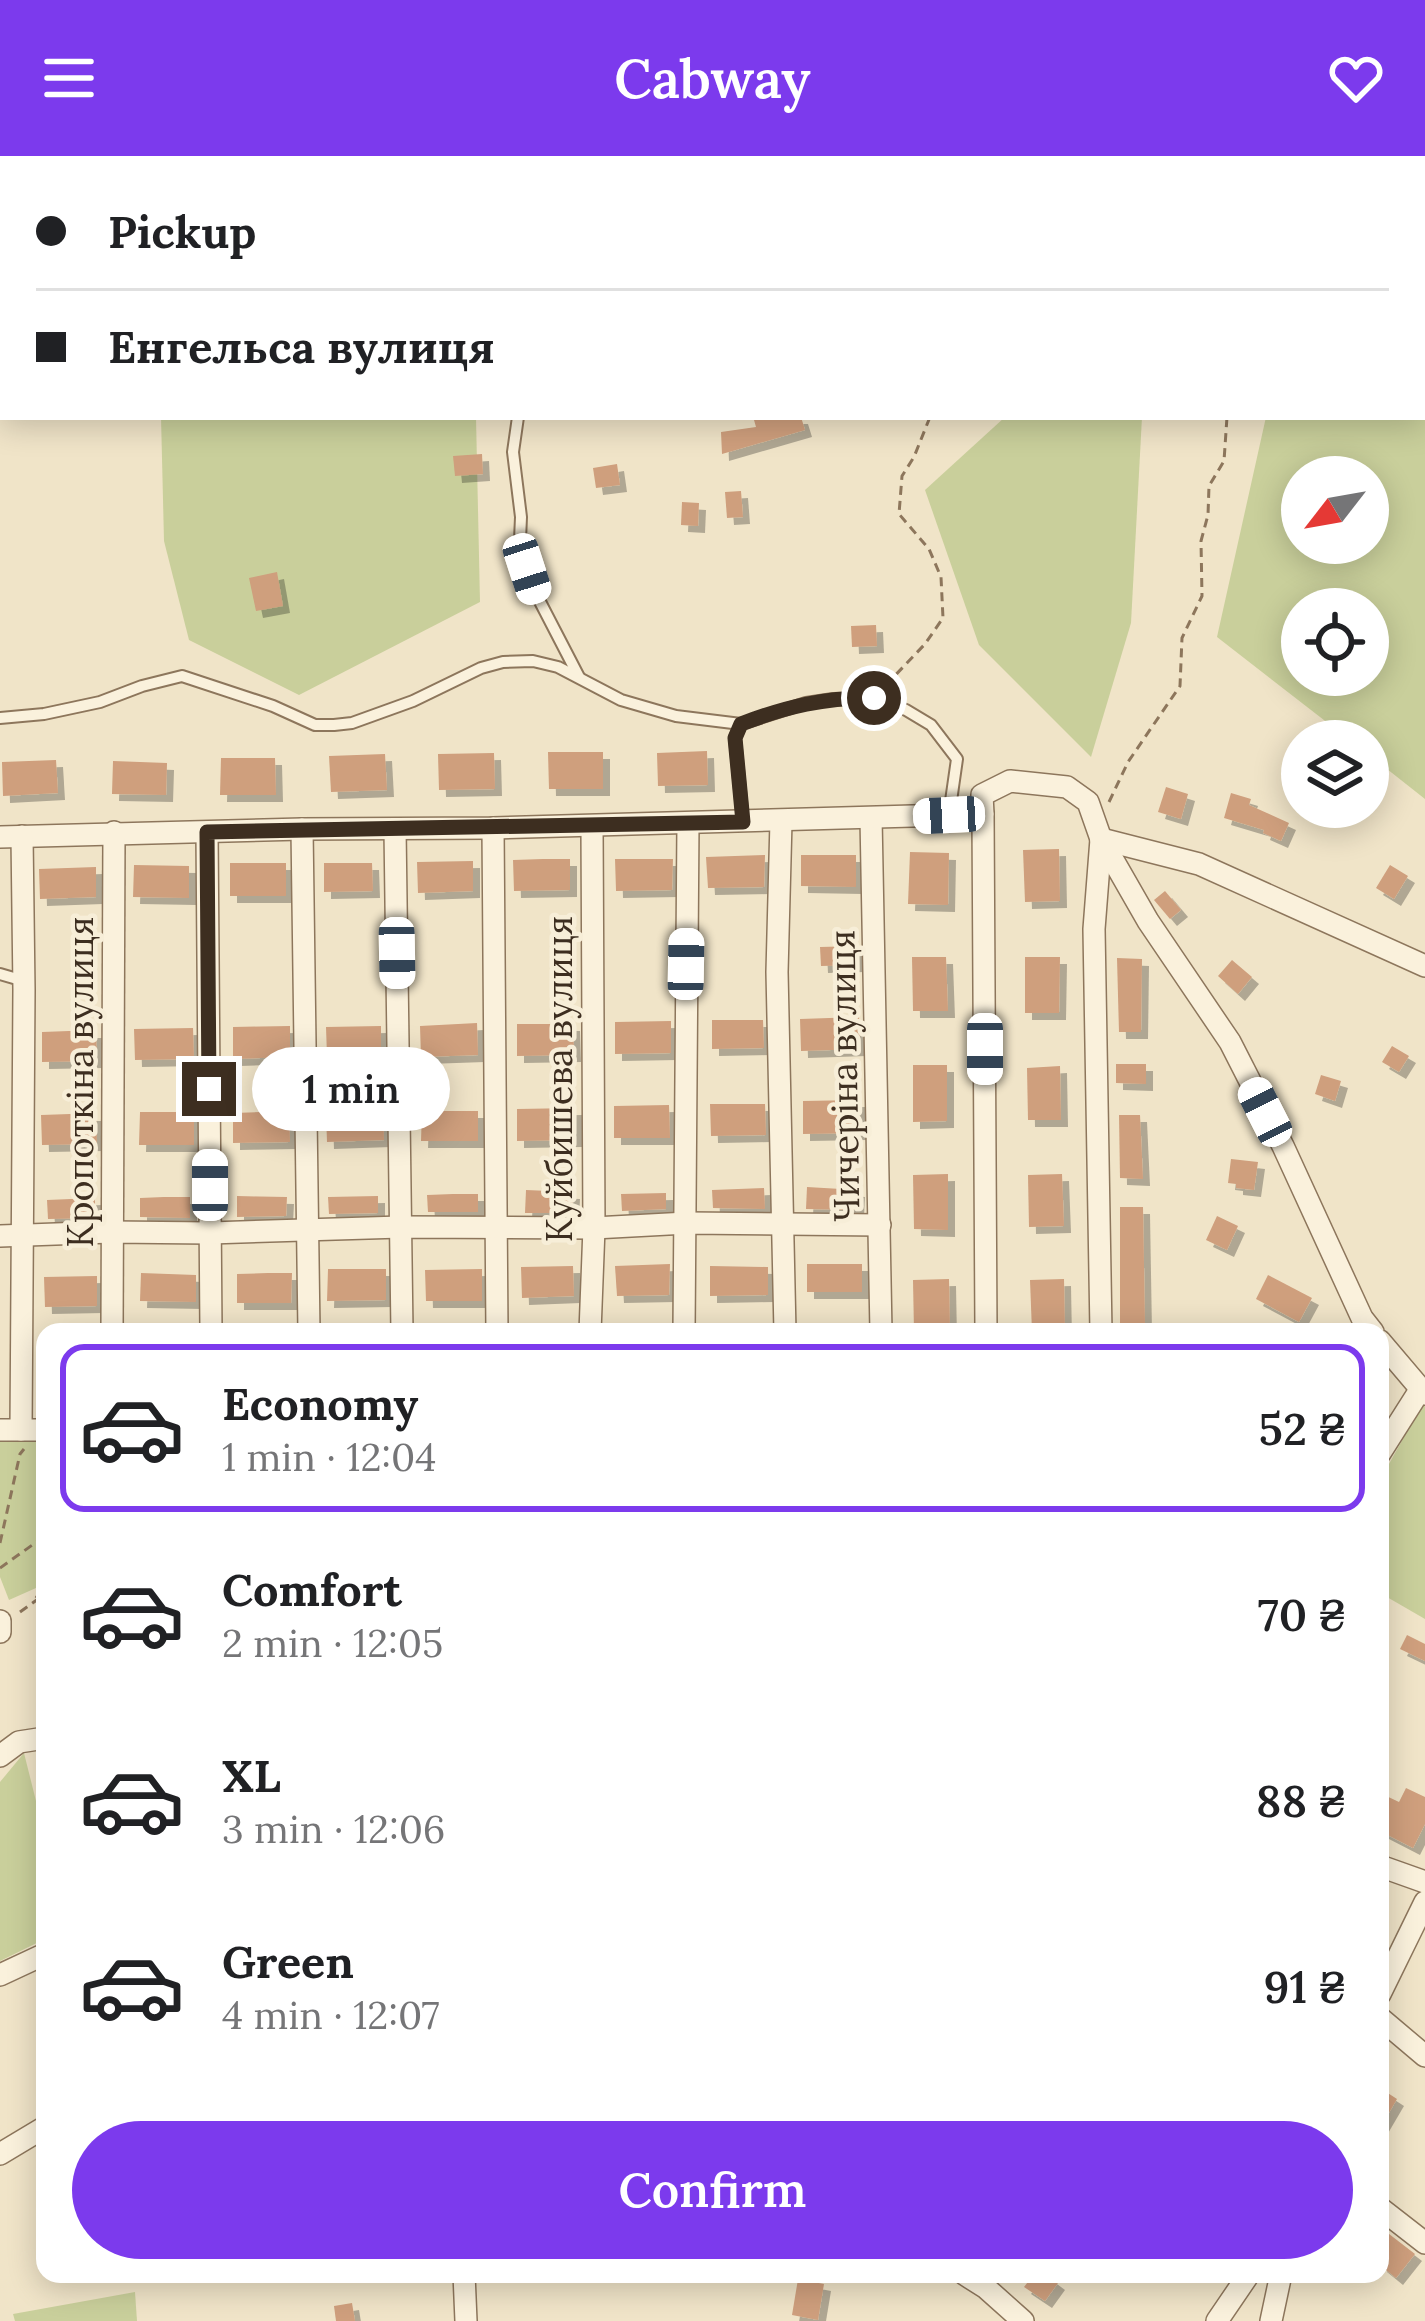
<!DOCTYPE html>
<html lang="en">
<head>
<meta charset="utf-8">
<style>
	body { margin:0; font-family:Lora,serif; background:#f6f6f6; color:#202124; height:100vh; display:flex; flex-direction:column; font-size:45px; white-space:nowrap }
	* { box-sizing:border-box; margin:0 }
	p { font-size:39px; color:#757577 }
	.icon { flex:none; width:66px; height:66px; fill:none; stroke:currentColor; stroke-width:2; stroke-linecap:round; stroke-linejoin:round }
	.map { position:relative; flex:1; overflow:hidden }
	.details { position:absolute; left:36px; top:1167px; width:1353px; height:960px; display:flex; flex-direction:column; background:#fff; border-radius:24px; box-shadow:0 6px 30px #0003 }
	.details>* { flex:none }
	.guide { position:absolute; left:0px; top:0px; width:1425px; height:264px; box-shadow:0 6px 30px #0003; display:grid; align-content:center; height:264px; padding:0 36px; background:#fff }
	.needle { width:78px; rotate:239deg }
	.tools { position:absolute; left:1281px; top:300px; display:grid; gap:24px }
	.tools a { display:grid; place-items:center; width:108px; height:108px; border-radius:50%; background:#fff; box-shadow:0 6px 30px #0003; font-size:60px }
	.end { position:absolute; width:54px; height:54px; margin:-27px; border:15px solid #3d2e20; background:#fff; box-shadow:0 0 0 6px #fff }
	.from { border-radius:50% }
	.bubble { position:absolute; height:84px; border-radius:42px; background:#fff; box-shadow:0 6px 30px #0003; font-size:39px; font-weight:600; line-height:84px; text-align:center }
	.car { position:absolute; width:36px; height:72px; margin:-36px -18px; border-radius:15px; box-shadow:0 0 9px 3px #0007; background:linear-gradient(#fff 24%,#345 0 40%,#fff 0 76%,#345 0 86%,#fff 0) }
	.guide b { display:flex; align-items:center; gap:42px; height:114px; font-size:45px }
	.guide b+b { border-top:3px solid #e0e0e0 }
	.guide i { width:30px; height:30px; background:#202124 }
	ul { padding:21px 0 0; list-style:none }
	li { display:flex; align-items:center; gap:36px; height:168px; margin:0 24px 18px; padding:0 12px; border:6px solid transparent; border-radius:24px }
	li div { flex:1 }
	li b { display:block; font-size:45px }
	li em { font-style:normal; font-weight:600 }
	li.on { border-color:#7c3aed }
	li>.icon { width:108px; height:108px; stroke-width:1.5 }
	.cta { display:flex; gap:24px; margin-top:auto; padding:24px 36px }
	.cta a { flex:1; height:138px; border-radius:72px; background:#7c3aed; color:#fff; font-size:48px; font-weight:600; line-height:138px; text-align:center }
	header { display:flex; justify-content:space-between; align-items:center; height:156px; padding:0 36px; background:#7c3aed; color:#fff; font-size:54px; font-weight:600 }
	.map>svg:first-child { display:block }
	.green { fill:#c9cf9b; fill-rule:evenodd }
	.building { fill:#cf9f7d; filter:url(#shadow) }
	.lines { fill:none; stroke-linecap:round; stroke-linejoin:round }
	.service-casing { stroke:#8d765c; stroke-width:14 }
	.minor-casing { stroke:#8d765c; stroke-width:24 }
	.path { stroke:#8d765c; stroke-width:3; stroke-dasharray:9 6; stroke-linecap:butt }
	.service { stroke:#faf1dc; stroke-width:10 }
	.minor { stroke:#faf1dc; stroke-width:21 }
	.route { stroke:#3d2e20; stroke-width:15 }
	.labels { text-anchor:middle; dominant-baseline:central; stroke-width:9; stroke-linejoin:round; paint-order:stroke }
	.street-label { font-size:36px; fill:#3d2e20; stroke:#f7eed8 }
</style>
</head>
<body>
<header><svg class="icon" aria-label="menu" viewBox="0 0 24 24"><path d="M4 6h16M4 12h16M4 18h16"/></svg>Cabway<svg class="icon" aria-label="heart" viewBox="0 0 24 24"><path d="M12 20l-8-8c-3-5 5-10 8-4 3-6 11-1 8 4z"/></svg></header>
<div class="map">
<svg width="1425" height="2165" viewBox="0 0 1425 2165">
	<defs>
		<filter id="shadow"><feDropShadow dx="7" dy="7" stdDeviation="0" flood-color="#0004"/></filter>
	</defs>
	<rect width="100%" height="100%" fill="#f0e4c8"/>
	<!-- green -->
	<g class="green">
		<rect x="212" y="0" width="291" height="3"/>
		<path d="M 1425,143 L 1425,643 L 1368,598 L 1368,585 L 1351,585 L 1217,481 L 1266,261 L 1422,261 L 1422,144 ZM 1302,321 L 1368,321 L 1368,387 L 1302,387 ZM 1302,453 L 1368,453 L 1368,519 L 1302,519 Z"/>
		<path d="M 161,261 L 476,261 L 480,446 L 299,539 L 189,484 L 164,385 Z"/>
		<path d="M 1005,261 L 1142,261 L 1131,467 L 1091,601 L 979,489 L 925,334 Z"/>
		<path d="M 1423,1247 L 1425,1248 L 1425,1463 L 1380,1437 L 1380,1324 Z"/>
		<path d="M 45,1265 L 45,1428 L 9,1444 L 0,1421 L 0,1266 Z"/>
		<path d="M 24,1597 L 45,1681 L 45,1783 L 0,1805 L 0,1626 Z"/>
		<path d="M 135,2136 L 137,2165 L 15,2165 L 13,2158 Z"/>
	</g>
	<!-- building -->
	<g class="building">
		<path d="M 768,261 L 801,261 L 805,274 L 722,298 L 721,276 L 756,271 L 754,264 Z"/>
		<path d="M 482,298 L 483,318 L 455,320 L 453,300 Z"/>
		<path d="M 617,308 L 620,329 L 596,332 L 593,312 Z"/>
		<path d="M 741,335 L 743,361 L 727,362 L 725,336 Z"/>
		<path d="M 682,346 L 699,347 L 698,370 L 681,369 Z"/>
		<path d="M 277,416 L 283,450 L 256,455 L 249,422 Z"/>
		<path d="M 876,469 L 877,490 L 852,491 L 851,470 Z"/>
		<path d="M 707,595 L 708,629 L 658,630 L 657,597 Z"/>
		<path d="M 548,596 L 603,596 L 603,633 L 549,633 Z"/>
		<path d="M 494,597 L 495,633 L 439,634 L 438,598 Z"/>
		<path d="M 385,598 L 387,634 L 331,636 L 329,600 Z"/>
		<path d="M 221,602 L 275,602 L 276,639 L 220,639 Z"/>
		<path d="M 56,604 L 58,637 L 3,640 L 2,606 Z"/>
		<path d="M 113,605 L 167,607 L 166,639 L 112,638 Z"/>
		<path d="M 1166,631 L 1188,638 L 1181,663 L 1158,656 Z"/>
		<path d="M 1231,637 L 1251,643 L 1249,649 L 1289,667 L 1281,685 L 1263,677 L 1264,674 L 1224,662 Z"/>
		<path d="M 1059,693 L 1060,745 L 1025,746 L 1023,694 Z"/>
		<path d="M 910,696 L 949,697 L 948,749 L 908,748 Z"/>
		<path d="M 765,699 L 764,731 L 708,732 L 706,701 Z"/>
		<path d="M 801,699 L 856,699 L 856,731 L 801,730 Z"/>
		<path d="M 543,703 L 570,703 L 570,734 L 514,735 L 513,704 Z"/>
		<path d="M 615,703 L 673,703 L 672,734 L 616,735 Z"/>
		<path d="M 473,705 L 473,735 L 418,737 L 417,706 Z"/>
		<rect x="230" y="707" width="56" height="33"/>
		<path d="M 324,707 L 372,707 L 373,735 L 324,736 Z"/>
		<path d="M 134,709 L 189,710 L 189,742 L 133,741 Z"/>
		<path d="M 1390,709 L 1408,720 L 1394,743 L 1376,732 Z"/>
		<path d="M 96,711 L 96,741 L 40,743 L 39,713 Z"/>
		<path d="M 1165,735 L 1181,754 L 1170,763 L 1154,744 Z"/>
		<path d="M 858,790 L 859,809 L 821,810 L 820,791 Z"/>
		<path d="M 912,801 L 946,801 L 948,855 L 913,855 Z"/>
		<path d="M 1025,801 L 1060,801 L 1059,857 L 1025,857 Z"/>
		<path d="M 1117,802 L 1142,803 L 1141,876 L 1119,876 Z"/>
		<path d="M 1232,804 L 1252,821 L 1238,838 L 1218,820 Z"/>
		<path d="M 859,861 L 860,893 L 801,895 L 800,863 Z"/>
		<path d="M 712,864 L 763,864 L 764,892 L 712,893 Z"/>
		<path d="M 671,865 L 671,897 L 615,898 L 615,866 Z"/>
		<path d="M 477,867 L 478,899 L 421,901 L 420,870 Z"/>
		<path d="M 517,868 L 573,868 L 574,899 L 517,900 Z"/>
		<path d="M 290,870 L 290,901 L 233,903 L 233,871 Z"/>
		<path d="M 381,870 L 381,899 L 327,900 L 326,871 Z"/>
		<path d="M 193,872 L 194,903 L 135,904 L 134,873 Z"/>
		<path d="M 69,875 L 96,875 L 97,905 L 42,906 L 42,876 Z"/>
		<path d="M 1392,890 L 1409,900 L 1399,916 L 1382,906 Z"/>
		<path d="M 1116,908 L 1146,908 L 1146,928 L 1116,927 Z"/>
		<path d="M 913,909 L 947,909 L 947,965 L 913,966 Z"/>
		<path d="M 1060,910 L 1061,964 L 1028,964 L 1027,912 Z"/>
		<path d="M 1321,919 L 1341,925 L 1335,945 L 1315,938 Z"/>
		<path d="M 858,944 L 860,977 L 803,978 L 803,945 Z"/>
		<path d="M 710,948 L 765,948 L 766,979 L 711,980 Z"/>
		<path d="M 669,949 L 670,982 L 614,982 L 614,950 Z"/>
		<path d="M 575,952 L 575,984 L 517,985 L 517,953 Z"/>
		<path d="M 289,955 L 290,986 L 233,987 L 233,957 Z"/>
		<path d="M 383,955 L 384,984 L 327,986 L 326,957 Z"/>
		<path d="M 422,955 L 478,955 L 478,985 L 421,985 Z"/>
		<path d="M 140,956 L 194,956 L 194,989 L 139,989 Z"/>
		<path d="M 70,958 L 96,958 L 97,988 L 42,989 L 41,959 Z"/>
		<path d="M 1119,959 L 1140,959 L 1143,1023 L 1120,1022 Z"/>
		<path d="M 1231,1003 L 1258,1006 L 1254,1034 L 1236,1032 L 1236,1028 L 1228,1027 Z"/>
		<path d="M 948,1018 L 948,1074 L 914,1073 L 913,1019 Z"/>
		<path d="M 1062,1018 L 1064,1070 L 1029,1071 L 1028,1019 Z"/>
		<path d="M 807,1031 L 858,1034 L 857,1054 L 806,1053 Z"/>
		<path d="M 764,1032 L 765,1053 L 713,1052 L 712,1034 Z"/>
		<path d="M 526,1034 L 573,1036 L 572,1057 L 525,1057 Z"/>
		<path d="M 666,1037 L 666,1053 L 622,1055 L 621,1038 Z"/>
		<path d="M 453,1038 L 478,1038 L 478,1056 L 428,1056 L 427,1039 Z"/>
		<path d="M 237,1040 L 287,1041 L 286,1060 L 237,1061 Z"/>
		<path d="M 378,1040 L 378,1057 L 329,1058 L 328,1041 Z"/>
		<path d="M 164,1041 L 190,1041 L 190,1062 L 140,1061 L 140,1042 Z"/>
		<path d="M 95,1042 L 95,1062 L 48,1063 L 47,1044 Z"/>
		<path d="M 1120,1051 L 1143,1051 L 1145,1169 L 1120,1169 Z"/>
		<path d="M 1217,1060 L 1238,1070 L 1227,1094 L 1206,1084 Z"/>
		<path d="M 670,1108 L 669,1139 L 617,1140 L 615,1110 Z"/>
		<rect x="807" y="1108" width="55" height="28"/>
		<path d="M 573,1110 L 574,1140 L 522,1142 L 521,1111 Z"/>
		<path d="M 710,1110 L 768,1111 L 768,1139 L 710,1140 Z"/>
		<path d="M 328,1113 L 386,1113 L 386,1144 L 327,1145 Z"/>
		<path d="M 482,1113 L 482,1145 L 426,1145 L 425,1114 Z"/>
		<path d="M 141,1117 L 196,1119 L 196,1146 L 140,1145 Z"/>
		<path d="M 268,1117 L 292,1117 L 291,1147 L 237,1147 L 237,1118 Z"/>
		<path d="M 1268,1119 L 1312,1142 L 1299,1166 L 1256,1143 Z"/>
		<path d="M 97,1120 L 97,1150 L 45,1151 L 44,1121 Z"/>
		<path d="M 949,1123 L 950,1176 L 914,1176 L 913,1124 Z"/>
		<path d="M 1064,1123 L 1065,1176 L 1032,1176 L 1030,1124 Z"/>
		<path d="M 1407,1479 L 1425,1488 L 1425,1505 L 1400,1493 Z"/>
		<path d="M 1406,1632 L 1425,1641 L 1425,1668 L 1413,1692 L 1380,1675 L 1380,1637 L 1399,1646 Z"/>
		<path d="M 1380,1932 L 1397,1943 L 1380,1972 Z"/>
		<path d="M 1380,2071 L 1415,2098 L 1396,2122 L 1380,2109 Z"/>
		<path d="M 1034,2118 L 1046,2118 L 1058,2127 L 1045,2145 L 1024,2131 Z"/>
		<path d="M 798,2123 L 824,2128 L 818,2164 L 792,2159 Z"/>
		<path d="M 352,2147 L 355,2165 L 336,2165 L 334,2150 Z"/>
	</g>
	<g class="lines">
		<!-- service casing -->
		<g class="service-casing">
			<g id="service">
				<path d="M 518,261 L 513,296 L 521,361 L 520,384 L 535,436 L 579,521"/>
				<path d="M 0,562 L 44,558 L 100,546 L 142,530 L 182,520 L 273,550 L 315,569 L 334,569 L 352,567 L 413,545 L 481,512 L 503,506 L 533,505 L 558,511 L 621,544 L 676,560 L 741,568 L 806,547 L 833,543 L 873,542 L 906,554 L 931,569 L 957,603 L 949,659"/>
				<path d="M 741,568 L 735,582 L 743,665"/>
				<path d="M 0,818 L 24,825"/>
			</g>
		</g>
		<!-- minor casing -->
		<g class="minor-casing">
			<g id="minor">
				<path d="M 0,4 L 6,0"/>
				<path d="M 983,658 L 986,1176"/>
				<path d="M 871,662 L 881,1176"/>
				<path d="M 781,665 L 777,816 L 785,1176"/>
				<path d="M 493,672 L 497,1176"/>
				<path d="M 302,673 L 309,1176"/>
				<path d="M 395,673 L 402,1176"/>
				<path d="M 207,676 L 211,1176"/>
				<path d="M 0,681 L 302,673 L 493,672 L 983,658 L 982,639 L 1010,625 L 1067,631 L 1088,646 L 1101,683 L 1148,765 L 1230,886 L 1283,990 L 1362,1162 L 1373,1176"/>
				<path d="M 1101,683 L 1199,708 L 1425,810"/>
				<path d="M 0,1080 L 111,1076 L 210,1077 L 401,1071 L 594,1072 L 687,1067 L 880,1069"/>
				<path d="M 112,1176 L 114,676"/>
				<path d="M 590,1176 L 594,1072 L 592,670"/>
				<path d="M 684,1176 L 688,667"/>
				<path d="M 1101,1176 L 1094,773 L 1101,683"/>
				<path d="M 1380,1185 L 1425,1238"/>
				<path d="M 0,1274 L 45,1274"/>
				<path d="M 21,1274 L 24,834 L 22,680"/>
				<path d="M 1380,1297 L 1420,1234"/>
				<path d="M 0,1465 L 0,1476"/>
				<path d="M 0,1600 L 19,1586 L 45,1582"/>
				<path d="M 1380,1710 L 1425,1726"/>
				<path d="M 0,1819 L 45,1798"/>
				<path d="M 1380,1838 L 1425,1746"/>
				<path d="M 1380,1862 L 1425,1900"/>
				<path d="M 0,1998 L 45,1971"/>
				<path d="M 1380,2052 L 1425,2087"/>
				<path d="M 464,2118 L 466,2165"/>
				<path d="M 964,2118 L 986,2132 L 1023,2165"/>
				<path d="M 1217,2165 L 1249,2118"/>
				<path d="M 1271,2165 L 1281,2118"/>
			</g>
		</g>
		<!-- path -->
		<g class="path">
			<path d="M 538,0 L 539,3"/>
			<path d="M 636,0 L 637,3"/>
			<path d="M 1027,0 L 1030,3"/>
			<path d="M 615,3 L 619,0"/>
			<path d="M 727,3 L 730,0"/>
			<path d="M 1254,3 L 1257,0"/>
			<path d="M 1422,12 L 1425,5"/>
			<path d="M 886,529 L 925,488 L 943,462 L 941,421 L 929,393 L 899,358 L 902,320 L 914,301 L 930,261"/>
			<path d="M 1109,646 L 1128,606 L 1180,530 L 1182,482 L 1202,440 L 1201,385 L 1208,359 L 1209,330 L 1224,305 L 1227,261"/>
			<path d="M 0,1387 L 20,1298 L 24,1293"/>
			<path d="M 0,1412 L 45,1380"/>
			<path d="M 36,1442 L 45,1428"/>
			<path d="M 20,1456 L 45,1438"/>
		</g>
		<!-- service -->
		<use href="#service" class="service"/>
		<!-- minor -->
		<use href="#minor" class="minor"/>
	</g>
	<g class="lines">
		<!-- route -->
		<path class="route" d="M 209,933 L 207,676 L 743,666 L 735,582 L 741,568 C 785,551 826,541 874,542"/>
	</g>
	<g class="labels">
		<!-- street labels -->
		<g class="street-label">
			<text transform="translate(844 920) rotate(-91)">Чичеріна вулиця</text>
			<text transform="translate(559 923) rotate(-90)">Куйбишева вулиця</text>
			<text transform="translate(80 926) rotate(-90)">Кропоткіна вулиця</text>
		</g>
	</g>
</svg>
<div class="tools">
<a><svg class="needle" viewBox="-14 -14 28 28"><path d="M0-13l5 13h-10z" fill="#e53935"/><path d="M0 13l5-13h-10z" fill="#757577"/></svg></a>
<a><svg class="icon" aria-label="locate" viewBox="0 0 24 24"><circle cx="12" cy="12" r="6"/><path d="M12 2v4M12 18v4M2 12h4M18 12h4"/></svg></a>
<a><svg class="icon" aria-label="layers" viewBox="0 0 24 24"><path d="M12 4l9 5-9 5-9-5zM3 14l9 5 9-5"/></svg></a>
</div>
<i class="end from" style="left:874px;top:542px"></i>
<i class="end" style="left:209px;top:933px"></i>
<div class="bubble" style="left:252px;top:891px;width:198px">1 min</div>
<i class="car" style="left:527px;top:413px;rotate:162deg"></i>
<i class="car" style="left:949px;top:659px;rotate:267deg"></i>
<i class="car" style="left:397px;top:797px;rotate:179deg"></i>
<i class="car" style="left:686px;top:808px;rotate:1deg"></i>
<i class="car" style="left:985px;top:893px;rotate:180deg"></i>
<i class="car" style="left:1265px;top:956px;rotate:333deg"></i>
<i class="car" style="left:210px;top:1029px;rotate:0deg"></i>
<div class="guide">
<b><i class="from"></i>Pickup</b>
<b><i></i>Енгельса вулиця</b>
</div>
<section class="details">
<ul>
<li class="on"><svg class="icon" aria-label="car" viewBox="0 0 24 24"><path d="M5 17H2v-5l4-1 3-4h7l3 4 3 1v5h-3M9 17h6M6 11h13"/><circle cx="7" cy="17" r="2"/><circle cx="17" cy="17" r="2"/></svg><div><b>Economy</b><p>1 min · 12:04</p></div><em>52 ₴</em></li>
<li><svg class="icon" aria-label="car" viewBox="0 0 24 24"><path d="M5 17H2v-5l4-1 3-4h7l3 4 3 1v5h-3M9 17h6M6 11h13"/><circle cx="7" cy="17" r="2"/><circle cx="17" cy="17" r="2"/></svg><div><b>Comfort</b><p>2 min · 12:05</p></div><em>70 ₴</em></li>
<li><svg class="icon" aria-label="car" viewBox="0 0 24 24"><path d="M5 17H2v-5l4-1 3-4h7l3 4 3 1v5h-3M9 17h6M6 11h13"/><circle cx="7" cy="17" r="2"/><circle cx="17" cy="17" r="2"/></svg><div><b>XL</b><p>3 min · 12:06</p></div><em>88 ₴</em></li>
<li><svg class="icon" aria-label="car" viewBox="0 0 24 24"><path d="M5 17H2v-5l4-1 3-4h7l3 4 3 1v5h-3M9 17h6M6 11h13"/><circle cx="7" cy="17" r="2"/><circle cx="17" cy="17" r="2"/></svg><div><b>Green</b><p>4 min · 12:07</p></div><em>91 ₴</em></li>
</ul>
<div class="cta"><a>Confirm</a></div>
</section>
</div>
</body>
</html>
